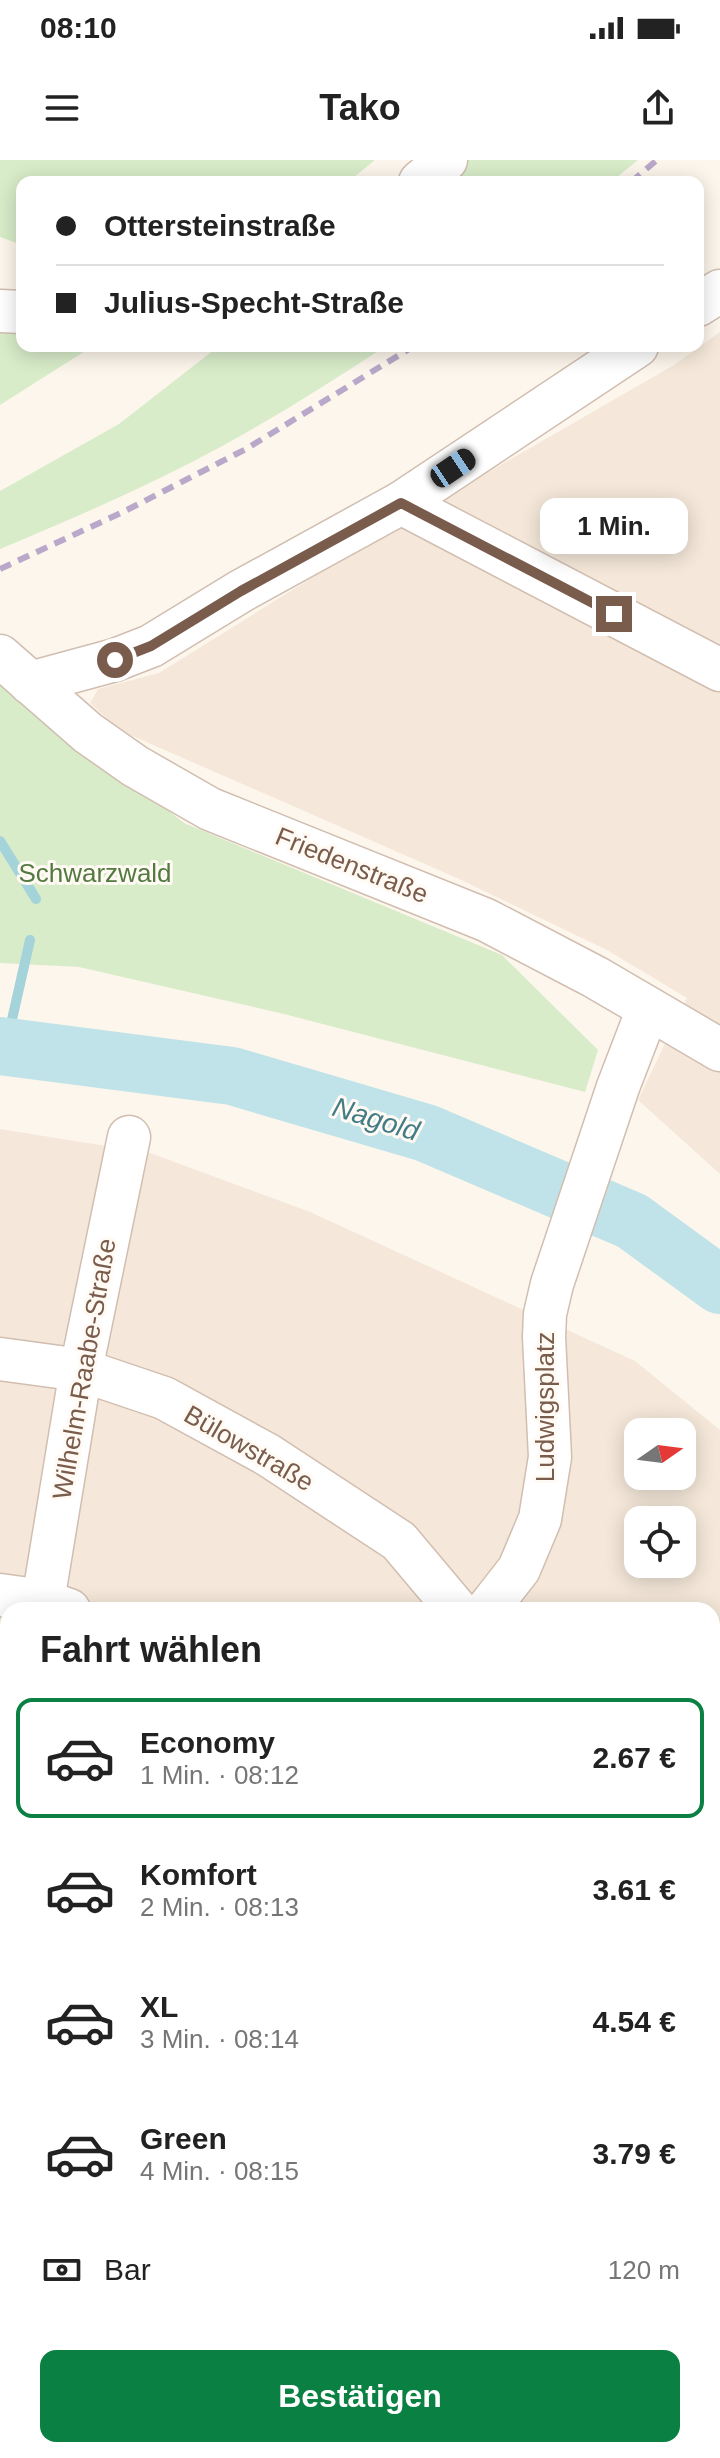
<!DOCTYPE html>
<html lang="de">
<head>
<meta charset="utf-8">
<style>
	body { margin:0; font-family:Helvetica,sans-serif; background:#f6f6f6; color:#222; height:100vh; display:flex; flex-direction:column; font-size:30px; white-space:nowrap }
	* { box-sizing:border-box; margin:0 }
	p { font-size:26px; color:#767676 }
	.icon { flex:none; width:44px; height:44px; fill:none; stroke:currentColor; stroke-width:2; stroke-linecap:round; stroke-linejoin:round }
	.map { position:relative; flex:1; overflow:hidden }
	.sheet { position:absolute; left:0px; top:1442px; width:720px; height:856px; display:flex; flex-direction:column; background:#fff; border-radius:24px 24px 0 0; box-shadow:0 4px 20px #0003 }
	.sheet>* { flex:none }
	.hud { position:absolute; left:16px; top:16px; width:688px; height:176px; border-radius:16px; box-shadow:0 4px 20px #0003; display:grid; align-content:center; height:176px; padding:0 40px; background:#fff }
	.needle { width:52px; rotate:76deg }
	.tools { position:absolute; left:624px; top:1258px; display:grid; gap:16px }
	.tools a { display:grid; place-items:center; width:72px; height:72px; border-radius:16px; background:#fff; box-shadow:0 4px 20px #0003; font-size:40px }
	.end { position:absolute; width:36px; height:36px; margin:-18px; border:10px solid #7a5c4d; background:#fff; box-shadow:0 0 0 4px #fff }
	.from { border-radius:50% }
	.bubble { position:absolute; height:56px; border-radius:16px; background:#fff; box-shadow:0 4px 20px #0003; font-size:26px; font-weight:800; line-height:56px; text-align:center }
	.car { position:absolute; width:24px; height:48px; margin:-24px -12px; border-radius:10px; box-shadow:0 0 6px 2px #0007; background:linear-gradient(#222 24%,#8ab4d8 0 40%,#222 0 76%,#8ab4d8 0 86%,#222 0) }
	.hud b { display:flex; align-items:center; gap:28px; height:76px; font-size:30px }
	.hud b+b { border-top:2px solid #e0e0e0 }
	.hud i { width:20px; height:20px; background:#222 }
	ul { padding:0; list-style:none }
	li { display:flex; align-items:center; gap:24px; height:120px; margin:0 16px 12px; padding:0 24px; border:4px solid transparent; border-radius:16px }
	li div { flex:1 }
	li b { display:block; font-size:30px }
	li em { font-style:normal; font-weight:800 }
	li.on { border-color:#0b8043 }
	li>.icon { width:72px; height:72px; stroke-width:1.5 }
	h2 { padding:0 40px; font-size:36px; line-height:96px }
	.pay { display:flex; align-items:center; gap:20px; height:88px; padding:0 40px; font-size:30px }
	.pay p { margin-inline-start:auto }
	.primary-button { display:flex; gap:16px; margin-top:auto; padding:16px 40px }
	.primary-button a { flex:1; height:92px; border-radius:16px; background:#0b8043; color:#fff; font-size:32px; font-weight:800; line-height:92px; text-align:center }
	.status { display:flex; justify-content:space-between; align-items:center; height:56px; padding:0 40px; background:#fff; direction:ltr }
	.status svg { height:22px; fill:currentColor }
	header { display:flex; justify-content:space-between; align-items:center; height:104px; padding:0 40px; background:#fff; font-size:36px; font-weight:800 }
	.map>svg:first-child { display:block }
	.residential { fill:#f5e8da; fill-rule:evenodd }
	.green { fill:#d8ecc9 }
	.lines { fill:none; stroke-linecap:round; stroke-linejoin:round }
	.stream { stroke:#a5d3da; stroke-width:10 }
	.river { stroke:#bfe3e8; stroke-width:58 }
	.minor-casing { stroke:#d1beb0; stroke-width:45 }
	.major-casing { stroke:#dad1cd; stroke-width:47 }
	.minor { stroke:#fff; stroke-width:42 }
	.major { stroke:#fbd9a5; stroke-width:44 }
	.rail { stroke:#b9a8c9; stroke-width:6; stroke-dasharray:12 8; stroke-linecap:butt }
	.route { stroke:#7a5c4d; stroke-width:10 }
	.labels { text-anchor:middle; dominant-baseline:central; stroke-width:6; stroke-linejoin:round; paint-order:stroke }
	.street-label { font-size:26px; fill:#7a5c4d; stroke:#fffaf3 }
	.park-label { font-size:26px; fill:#537a41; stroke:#fffaf3 }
	.water-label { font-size:28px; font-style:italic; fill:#437c86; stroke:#fffaf3 }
</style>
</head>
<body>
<div class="status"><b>08:10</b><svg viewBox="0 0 49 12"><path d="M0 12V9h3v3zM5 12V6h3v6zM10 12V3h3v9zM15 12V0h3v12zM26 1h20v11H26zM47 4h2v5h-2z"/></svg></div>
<header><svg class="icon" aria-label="menu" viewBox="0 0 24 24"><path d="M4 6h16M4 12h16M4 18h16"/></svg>Tako<svg class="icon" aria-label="share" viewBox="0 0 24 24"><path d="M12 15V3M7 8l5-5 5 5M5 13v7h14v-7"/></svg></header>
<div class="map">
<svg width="720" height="2298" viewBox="0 0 720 2298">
	<rect width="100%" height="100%" fill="#fdf6ec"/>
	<!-- residential -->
	<g class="residential">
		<path d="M 720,172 L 720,1014 L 638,940 L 687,838 L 607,790 L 457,718 L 119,570 L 90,543 L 98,529 L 159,513 L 400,363 L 674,205 Z"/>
		<path d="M 0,969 L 150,993 L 310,1052 L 635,1201 L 720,1270 L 720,2298 L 0,2298 ZM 638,1272 L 682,1272 L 682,1316 L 638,1316 ZM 638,1360 L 682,1360 L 682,1404 L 638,1404 ZM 8,1450 L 712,1450 L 712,2290 L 8,2290 Z"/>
	</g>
	<!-- green -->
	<g class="green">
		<path d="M 0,0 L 375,0 L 348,22 L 22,22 L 22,85 L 0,77 Z"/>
		<path d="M 428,0 L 638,0 L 611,22 L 403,22 Z"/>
		<path d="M 22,168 L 22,186 L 93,186 L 0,245 L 0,170 Z"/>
		<path d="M 219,186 L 386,186 C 322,228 258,268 190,303 C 128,335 64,362 0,389 L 0,331 L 119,264 Z"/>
		<path d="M 0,515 L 184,663 L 502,795 L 598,890 L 585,932 L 284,854 L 79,807 L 0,803 Z"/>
	</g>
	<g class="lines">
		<!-- stream -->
		<g class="stream">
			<path d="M 0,681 L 36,739"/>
			<path d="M 6,886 L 30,780"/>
		</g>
		<!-- river -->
		<path class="river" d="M 0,886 L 232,916 L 426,973 L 632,1061 L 720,1125"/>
		<!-- minor casing -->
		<g class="minor-casing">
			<g id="minor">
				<path d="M 420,22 L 446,0"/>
				<path d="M 698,145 L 720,131"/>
				<path d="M 0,151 L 22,152"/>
				<path d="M 401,343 L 720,510"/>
				<path d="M 0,496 L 88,573 L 135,606 L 210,649 L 486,760 L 595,817 L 720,890"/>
				<path d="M 30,523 L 115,500 L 151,486 L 241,431 L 401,343 L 637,186"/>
				<path d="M 0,1199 L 81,1210 L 164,1238 L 268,1295 L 399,1381 L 457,1450"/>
				<path d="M 0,1435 L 43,1441 L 69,1450"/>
				<path d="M 43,1441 L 81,1210 L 129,977"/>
				<path d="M 487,1450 L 519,1409 L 540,1359 L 550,1297 L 544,1177 L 545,1154 L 552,1124 L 618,927 L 648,849"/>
				<path d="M 712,1860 L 720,1872"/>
				<path d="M 1,2021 L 8,2027"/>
				<path d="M 431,2290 L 432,2298"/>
				<path d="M 80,2298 L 83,2290"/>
			</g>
		</g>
		<!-- major casing -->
		<g class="major-casing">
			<g id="major">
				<path d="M 0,1669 L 8,1672"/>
				<path d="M 512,2290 L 516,2298"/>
			</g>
		</g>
		<!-- minor -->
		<use href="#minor" class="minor"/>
		<!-- major -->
		<use href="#major" class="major"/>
		<!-- rail -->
		<g class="rail">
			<path d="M 631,22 L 657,0"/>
			<path d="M 0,409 L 123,352 L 246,289 L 414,186"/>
		</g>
	</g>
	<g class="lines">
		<!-- route -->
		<path class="route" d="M 115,500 L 151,486 L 241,431 L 401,343 L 614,454"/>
	</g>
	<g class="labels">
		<!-- street labels -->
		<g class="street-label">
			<text transform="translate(352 705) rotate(22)">Friedenstraße</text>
			<text transform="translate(84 1209) rotate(-80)">Wilhelm-Raabe-Straße</text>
			<text transform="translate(545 1247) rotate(-90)">Ludwigsplatz</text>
			<text transform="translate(249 1288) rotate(30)">Bülowstraße</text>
		</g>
		<!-- park labels -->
		<g class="park-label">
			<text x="95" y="713">Schwarzwald</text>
		</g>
		<!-- water labels -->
		<g class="water-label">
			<text transform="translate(376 959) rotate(17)">Nagold</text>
		</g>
	</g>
</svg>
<div class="tools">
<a><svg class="needle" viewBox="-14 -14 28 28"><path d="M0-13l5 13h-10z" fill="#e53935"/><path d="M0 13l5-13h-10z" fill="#767676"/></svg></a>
<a><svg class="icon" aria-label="locate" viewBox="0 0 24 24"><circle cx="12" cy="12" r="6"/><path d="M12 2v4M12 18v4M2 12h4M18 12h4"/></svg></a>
</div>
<i class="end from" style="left:115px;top:500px"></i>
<i class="end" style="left:614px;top:454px"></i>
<div class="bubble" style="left:540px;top:338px;width:148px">1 Min.</div>
<i class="car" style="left:453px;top:308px;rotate:56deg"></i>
<div class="hud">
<b><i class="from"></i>Ottersteinstraße</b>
<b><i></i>Julius-Specht-Straße</b>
</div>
<section class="sheet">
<h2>Fahrt wählen</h2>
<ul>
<li class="on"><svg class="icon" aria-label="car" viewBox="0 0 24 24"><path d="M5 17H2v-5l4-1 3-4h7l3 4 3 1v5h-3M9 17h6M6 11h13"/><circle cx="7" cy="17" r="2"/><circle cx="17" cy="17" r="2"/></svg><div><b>Economy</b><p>1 Min. · 08:12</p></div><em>2.67 €</em></li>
<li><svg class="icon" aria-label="car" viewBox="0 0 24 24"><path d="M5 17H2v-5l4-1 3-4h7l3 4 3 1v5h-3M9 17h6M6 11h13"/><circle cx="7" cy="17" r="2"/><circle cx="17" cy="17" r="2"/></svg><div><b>Komfort</b><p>2 Min. · 08:13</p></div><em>3.61 €</em></li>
<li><svg class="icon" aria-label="car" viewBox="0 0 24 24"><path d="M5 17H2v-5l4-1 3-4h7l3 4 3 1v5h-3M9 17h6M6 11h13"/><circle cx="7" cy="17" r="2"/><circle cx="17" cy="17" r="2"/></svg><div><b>XL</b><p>3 Min. · 08:14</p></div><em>4.54 €</em></li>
<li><svg class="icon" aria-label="car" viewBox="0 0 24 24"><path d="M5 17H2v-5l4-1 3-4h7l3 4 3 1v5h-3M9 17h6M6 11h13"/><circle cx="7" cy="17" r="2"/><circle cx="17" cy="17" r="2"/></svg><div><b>Green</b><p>4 Min. · 08:15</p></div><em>3.79 €</em></li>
</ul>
<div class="pay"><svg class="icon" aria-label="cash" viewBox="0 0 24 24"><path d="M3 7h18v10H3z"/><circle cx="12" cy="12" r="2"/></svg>Bar<p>120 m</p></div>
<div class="primary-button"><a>Bestätigen</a></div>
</section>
</div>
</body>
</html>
